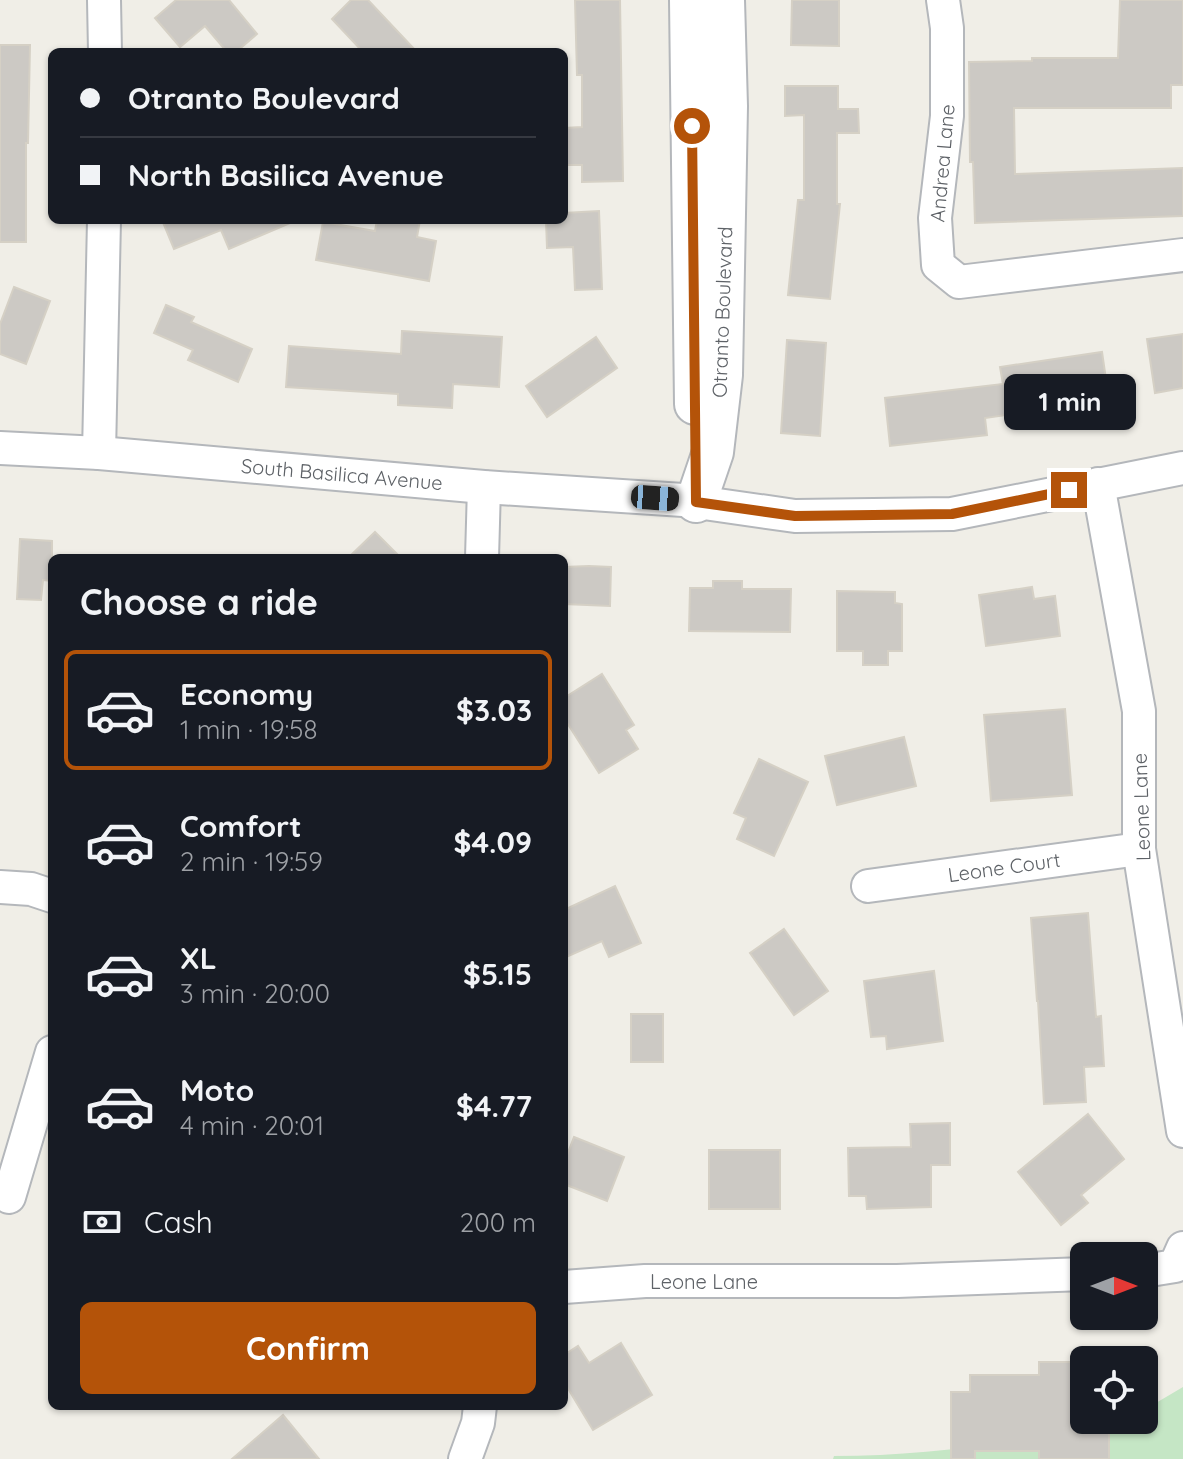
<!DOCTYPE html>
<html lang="en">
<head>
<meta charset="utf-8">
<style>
	body { margin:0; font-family:Quicksand,sans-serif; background:#242831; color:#f1f3f6; height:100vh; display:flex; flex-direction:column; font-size:30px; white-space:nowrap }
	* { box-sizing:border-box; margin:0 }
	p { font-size:26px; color:#9ea1a6 }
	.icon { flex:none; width:44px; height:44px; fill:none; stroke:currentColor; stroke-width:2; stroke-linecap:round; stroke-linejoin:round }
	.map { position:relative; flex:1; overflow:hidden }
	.drawer { position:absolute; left:48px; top:554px; width:520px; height:856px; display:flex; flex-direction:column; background:#171b24; border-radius:12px; box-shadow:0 2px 6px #0004 }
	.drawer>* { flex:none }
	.hud { position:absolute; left:48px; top:48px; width:520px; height:176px; border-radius:12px; box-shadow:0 2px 6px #0004; display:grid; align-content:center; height:176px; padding:0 32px; background:#171b24 }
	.needle { width:52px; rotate:90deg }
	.controls { position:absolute; left:1070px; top:1242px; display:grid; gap:16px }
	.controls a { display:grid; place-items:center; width:88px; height:88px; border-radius:12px; background:#171b24; box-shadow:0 2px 6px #0004; font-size:40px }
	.end { position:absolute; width:36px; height:36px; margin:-18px; border:10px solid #b45309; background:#fff; box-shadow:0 0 0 4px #fff }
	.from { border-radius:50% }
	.bubble { position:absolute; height:56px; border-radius:12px; background:#171b24; box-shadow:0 2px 6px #0004; font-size:26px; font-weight:700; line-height:56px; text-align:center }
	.car { position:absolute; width:24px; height:48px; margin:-24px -12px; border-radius:10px; box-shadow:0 0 6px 2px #0007; background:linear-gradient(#222 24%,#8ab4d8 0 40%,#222 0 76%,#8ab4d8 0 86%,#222 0) }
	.hud b { display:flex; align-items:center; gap:28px; height:76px; font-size:30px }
	.hud b+b { border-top:2px solid #363941 }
	.hud i { width:20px; height:20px; background:#f1f3f6 }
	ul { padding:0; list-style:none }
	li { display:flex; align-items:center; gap:24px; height:120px; margin:0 16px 12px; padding:0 16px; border:4px solid transparent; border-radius:12px }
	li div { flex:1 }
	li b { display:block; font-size:30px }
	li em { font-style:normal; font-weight:700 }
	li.current { border-color:#b45309 }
	li>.icon { width:72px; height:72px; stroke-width:1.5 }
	h2 { padding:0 32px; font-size:36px; line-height:96px }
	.pay { display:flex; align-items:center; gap:20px; height:88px; padding:0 32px; font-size:30px }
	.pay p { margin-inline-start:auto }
	.primary-button { display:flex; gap:16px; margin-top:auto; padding:16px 32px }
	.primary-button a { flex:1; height:92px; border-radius:12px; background:#b45309; color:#fff; font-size:32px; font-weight:700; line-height:92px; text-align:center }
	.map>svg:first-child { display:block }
	.green { fill:#c5e6c5 }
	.building { fill:#ccc9c4; stroke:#d5d0c5; stroke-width:2 }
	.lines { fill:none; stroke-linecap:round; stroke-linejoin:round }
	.minor-casing { stroke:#b4b7bb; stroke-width:36 }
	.tertiary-casing { stroke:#b4b7bb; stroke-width:44 }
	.minor { stroke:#fff; stroke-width:32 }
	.tertiary { stroke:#fff; stroke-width:40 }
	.route { stroke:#b45309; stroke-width:10 }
	.labels { text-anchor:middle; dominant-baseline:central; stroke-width:8; stroke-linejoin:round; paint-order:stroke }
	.street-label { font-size:20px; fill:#5e6267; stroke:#fff }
</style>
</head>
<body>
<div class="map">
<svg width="1183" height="1459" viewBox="0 0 1183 1459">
	<rect width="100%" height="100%" fill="#f0eee7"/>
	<!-- green -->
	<path class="green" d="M 1183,1387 L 1183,1459 L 833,1459 L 834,1456 C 906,1456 977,1447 1048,1437 C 1080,1432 1112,1420 1144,1420 L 1144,1410 Z"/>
	<!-- building -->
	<g class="building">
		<path d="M 176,0 L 229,0 L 257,34 L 236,52 L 227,52 L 205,26 L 180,47 L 155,18 Z"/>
		<path d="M 351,0 L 368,0 L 417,52 L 363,52 L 332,19 Z"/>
		<path d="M 575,0 L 620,0 L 623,181 L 582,182 L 582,165 L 564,165 L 564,128 L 582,127 L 582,75 L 577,75 Z"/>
		<path d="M 792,0 L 839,0 L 839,46 L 791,45 Z"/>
		<path d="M 1120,0 L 1183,0 L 1183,85 L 1171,85 L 1171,108 L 1014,108 L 1015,174 L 1183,168 L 1183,216 L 975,223 L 973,162 L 970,162 L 969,62 L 1032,61 L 1032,58 L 1118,58 Z"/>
		<path d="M 0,45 L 30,45 L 28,143 L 26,143 L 26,242 L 0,242 Z"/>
		<path d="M 785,86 L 838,86 L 838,109 L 858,109 L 859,133 L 837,133 L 837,204 L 840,204 L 830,299 L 788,295 L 798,200 L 804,200 L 804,115 L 785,116 Z"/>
		<path d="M 599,211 L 602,289 L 575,290 L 573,247 L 547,248 L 546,220 L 564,220 L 564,213 Z"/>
		<path d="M 162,220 L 297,220 L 229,249 L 221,230 L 174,249 Z"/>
		<path d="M 377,220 L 420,220 L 417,237 L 436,241 L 429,281 L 316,260 L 323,222 L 375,231 Z"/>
		<path d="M 14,287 L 50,301 L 26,364 L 0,354 L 0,324 Z"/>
		<path d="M 166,305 L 194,317 L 191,322 L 252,349 L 238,382 L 188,360 L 193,350 L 154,333 Z"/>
		<path d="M 402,331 L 502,337 L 499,387 L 453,384 L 452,408 L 398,405 L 398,394 L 286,387 L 289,346 L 401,354 Z"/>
		<path d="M 1183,334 L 1183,388 L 1155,393 L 1147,339 Z"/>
		<path d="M 596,337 L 617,368 L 547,417 L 526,386 Z"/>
		<path d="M 787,340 L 826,343 L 820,436 L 781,433 Z"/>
		<path d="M 1102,352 L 1109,400 L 985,418 L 987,435 L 890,446 L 885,398 L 1003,384 L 1000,367 Z"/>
		<path d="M 375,532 L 401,558 L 348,558 Z"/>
		<path d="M 20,539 L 52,541 L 52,581 L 43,580 L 41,600 L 17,599 Z"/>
		<path d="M 589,566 L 611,567 L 610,606 L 564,604 L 564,567 Z"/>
		<path d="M 713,581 L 742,581 L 742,589 L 791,589 L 790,632 L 689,631 L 690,588 L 713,588 Z"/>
		<path d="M 1032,587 L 1034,599 L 1055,596 L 1060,636 L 986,646 L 979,595 Z"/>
		<path d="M 837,591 L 895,592 L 895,603 L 902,604 L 902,651 L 888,651 L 888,665 L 863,665 L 863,651 L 837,651 Z"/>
		<path d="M 602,674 L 634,725 L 626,730 L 638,749 L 599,773 L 564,718 L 564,698 Z"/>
		<path d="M 1065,709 L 1072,795 L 991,801 L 984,715 Z"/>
		<path d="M 904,737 L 916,786 L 837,805 L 825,756 Z"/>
		<path d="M 759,759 L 808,782 L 774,856 L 737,839 L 746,818 L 734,813 Z"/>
		<path d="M 615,886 L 641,943 L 609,957 L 602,941 L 564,958 L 564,910 Z"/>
		<path d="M 1088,913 L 1096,1017 L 1101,1016 L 1104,1066 L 1084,1067 L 1086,1102 L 1044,1104 L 1038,1001 L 1037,1001 L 1031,918 Z"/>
		<path d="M 784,929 L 828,991 L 794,1015 L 750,953 Z"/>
		<path d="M 934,971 L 943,1041 L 887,1049 L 886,1036 L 871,1037 L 864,981 Z"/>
		<rect x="631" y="1014" width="32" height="48"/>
		<path d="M 1088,1114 L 1124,1159 L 1081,1195 L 1088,1203 L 1061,1225 L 1018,1172 Z"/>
		<path d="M 950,1123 L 950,1165 L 931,1165 L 931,1207 L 867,1209 L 866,1196 L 849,1196 L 848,1148 L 911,1147 L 910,1124 Z"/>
		<path d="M 574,1137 L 624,1157 L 607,1201 L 564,1184 L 564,1163 Z"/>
		<rect x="709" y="1150" width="71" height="59"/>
		<path d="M 621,1343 L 652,1395 L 593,1430 L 564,1382 L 564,1355 L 578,1346 L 589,1363 Z"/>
		<path d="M 1039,1362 L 1074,1362 L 1074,1401 L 1084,1401 L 1084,1420 L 1109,1420 L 1109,1459 L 1039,1459 L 1039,1451 L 975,1451 L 975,1459 L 951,1459 L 951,1392 L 970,1392 L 970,1375 L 1039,1375 Z"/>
		<path d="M 283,1415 L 319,1459 L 232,1459 Z"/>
	</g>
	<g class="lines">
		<!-- minor casing -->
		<g class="minor-casing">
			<g id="minor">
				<path d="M 104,0 L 105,52"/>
				<path d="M 943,0 L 947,28 L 947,116 L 935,218 L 938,265 L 959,282 L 1183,255"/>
				<path d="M 0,448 L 99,453 L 484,487 L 683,500 L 795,516 L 952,514 L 1183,468"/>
				<path d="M 99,453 L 104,220"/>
				<path d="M 1098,484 L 1139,711 L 1139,849 L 1183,1131"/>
				<path d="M 482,558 L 484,487"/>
				<path d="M 868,886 L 1139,849"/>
				<path d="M 0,887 L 31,889 L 52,896"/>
				<path d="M 9,1197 L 52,1052"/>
				<path d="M 1144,1271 L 1175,1266 L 1183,1248"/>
				<path d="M 564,1287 L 645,1281 L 897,1281 L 1084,1274"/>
				<path d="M 465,1459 L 478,1423 L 480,1406"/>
			</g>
		</g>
		<!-- tertiary casing -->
		<g class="tertiary-casing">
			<g id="tertiary">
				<path d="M 690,0 L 695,404"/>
				<path d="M 696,502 L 713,452 L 722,375 L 727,106 L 724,0"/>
			</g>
		</g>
		<!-- minor -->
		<use href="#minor" class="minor"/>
		<!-- tertiary -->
		<use href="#tertiary" class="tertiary"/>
	</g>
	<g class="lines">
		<!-- route -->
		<path class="route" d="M 692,126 L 696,502 L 795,516 L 952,514 L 1069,490"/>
	</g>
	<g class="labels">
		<!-- street labels -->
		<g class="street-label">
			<text transform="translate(942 163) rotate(-85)">Andrea Lane</text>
			<text transform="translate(722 312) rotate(-88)">Otranto Boulevard</text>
			<text transform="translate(342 474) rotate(5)">South Basilica Avenue</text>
			<text transform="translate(1141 807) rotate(-92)">Leone Lane</text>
			<text transform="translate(1004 867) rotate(-8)">Leone Court</text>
			<text x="704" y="1281">Leone Lane</text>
		</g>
	</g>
</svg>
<div class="controls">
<a><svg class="needle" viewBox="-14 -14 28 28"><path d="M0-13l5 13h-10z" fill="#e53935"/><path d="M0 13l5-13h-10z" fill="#9ea1a6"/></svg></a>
<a><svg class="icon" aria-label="locate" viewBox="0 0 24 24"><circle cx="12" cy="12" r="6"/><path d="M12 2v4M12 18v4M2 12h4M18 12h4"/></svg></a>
</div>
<i class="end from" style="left:692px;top:126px"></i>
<i class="end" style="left:1069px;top:490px"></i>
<div class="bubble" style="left:1004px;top:374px;width:132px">1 min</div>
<i class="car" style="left:655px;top:498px;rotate:94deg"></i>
<div class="hud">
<b><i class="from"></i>Otranto Boulevard</b>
<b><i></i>North Basilica Avenue</b>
</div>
<section class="drawer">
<h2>Choose a ride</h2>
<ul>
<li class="current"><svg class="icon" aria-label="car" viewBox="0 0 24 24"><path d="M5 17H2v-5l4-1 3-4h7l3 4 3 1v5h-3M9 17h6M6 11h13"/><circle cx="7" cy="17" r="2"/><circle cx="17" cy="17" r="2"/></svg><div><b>Economy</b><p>1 min · 19:58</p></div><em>$3.03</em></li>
<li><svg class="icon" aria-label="car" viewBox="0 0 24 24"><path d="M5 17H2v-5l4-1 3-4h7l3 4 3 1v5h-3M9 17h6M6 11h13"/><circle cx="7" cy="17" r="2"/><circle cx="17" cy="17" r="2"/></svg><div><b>Comfort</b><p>2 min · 19:59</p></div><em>$4.09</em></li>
<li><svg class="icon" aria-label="car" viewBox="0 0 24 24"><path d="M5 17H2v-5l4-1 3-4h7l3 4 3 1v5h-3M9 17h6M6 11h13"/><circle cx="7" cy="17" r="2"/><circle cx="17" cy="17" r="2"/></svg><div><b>XL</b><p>3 min · 20:00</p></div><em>$5.15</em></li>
<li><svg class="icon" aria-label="car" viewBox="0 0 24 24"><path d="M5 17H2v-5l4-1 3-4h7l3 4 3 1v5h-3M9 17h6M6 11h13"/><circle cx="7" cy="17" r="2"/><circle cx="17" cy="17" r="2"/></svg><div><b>Moto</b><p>4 min · 20:01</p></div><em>$4.77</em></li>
</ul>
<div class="pay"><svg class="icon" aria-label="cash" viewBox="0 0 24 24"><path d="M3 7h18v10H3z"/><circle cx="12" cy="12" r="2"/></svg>Cash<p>200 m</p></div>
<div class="primary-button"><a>Confirm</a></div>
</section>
</div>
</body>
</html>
